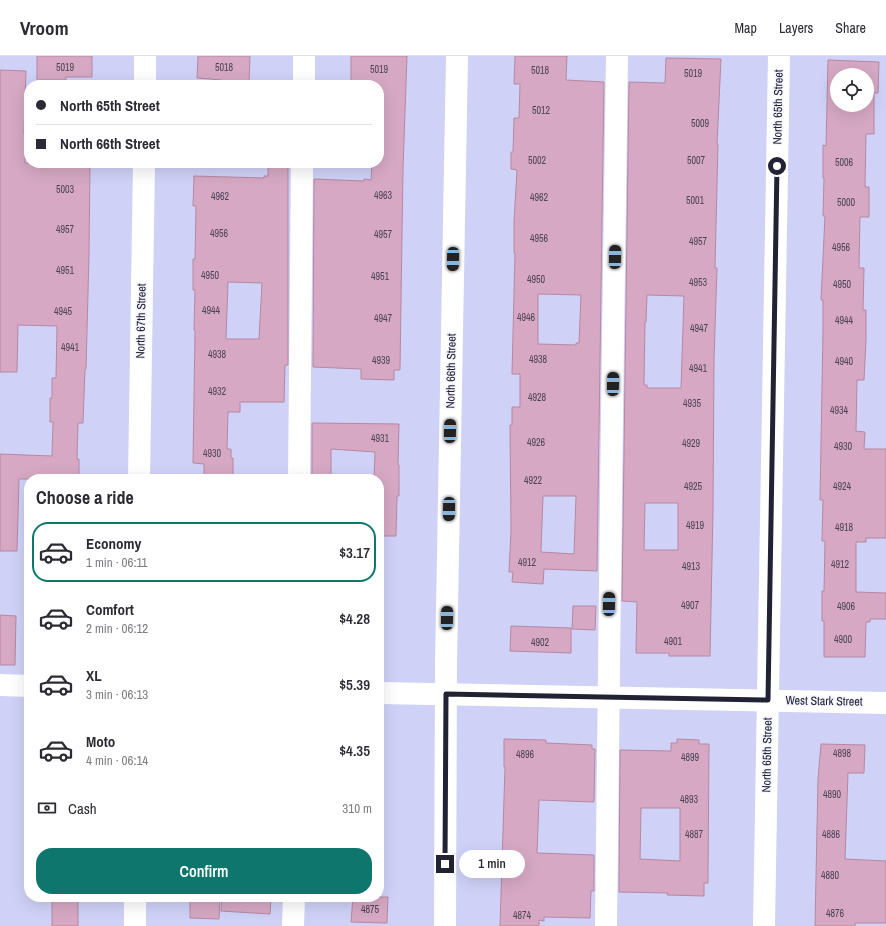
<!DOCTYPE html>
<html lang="en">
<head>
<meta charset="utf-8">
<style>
	body { margin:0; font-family:"Archivo Narrow",sans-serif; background:#f2f2f3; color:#2b2b33; height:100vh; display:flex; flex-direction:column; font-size:15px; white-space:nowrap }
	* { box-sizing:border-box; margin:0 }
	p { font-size:13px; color:#7c7c81 }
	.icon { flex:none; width:22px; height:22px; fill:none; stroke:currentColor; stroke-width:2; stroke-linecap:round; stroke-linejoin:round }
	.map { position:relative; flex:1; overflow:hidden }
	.panel { position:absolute; left:24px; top:418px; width:360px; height:428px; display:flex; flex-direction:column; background:#fff; border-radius:16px; box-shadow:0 4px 16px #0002 }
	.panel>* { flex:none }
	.guide { position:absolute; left:24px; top:24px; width:360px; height:88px; border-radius:16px; box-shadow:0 4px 16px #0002; display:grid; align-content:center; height:88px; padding:0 12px; background:#fff }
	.fabs { position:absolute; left:830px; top:12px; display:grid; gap:8px }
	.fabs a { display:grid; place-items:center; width:44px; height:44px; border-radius:50%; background:#fff; box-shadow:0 4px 16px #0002; font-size:20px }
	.end { position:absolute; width:18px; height:18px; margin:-9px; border:5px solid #212233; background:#fff; box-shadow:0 0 0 2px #fff }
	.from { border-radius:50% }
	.bubble { position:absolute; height:28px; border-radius:14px; background:#fff; box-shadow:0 4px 16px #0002; font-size:13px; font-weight:600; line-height:28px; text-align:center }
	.car { position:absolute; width:12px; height:24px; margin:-12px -6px; border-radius:5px; box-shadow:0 0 3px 1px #0007; background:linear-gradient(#222 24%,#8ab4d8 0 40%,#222 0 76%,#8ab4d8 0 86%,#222 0) }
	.guide b { display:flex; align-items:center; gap:14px; height:38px; font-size:15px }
	.guide b+b { border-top:1px solid #e1e1e2 }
	.guide i { width:10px; height:10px; background:#2b2b33 }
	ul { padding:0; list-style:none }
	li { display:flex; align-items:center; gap:12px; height:60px; margin:0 8px 6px; padding:0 4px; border:2px solid transparent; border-radius:16px }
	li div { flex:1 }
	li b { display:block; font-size:15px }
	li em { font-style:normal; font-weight:600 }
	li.active { border-color:#0f766e }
	li>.icon { width:36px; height:36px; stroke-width:1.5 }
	h2 { padding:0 12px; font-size:18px; line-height:48px }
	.pay { display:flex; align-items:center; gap:10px; height:44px; padding:0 12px; font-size:15px }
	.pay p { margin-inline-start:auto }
	.action { display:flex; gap:8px; margin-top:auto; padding:8px 12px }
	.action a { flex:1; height:46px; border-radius:16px; background:#0f766e; color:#fff; font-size:16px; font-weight:600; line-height:46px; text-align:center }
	header { display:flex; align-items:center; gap:24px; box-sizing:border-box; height:56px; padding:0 20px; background:#fff; border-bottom:1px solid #e1e1e2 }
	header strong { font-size:19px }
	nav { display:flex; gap:22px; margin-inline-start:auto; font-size:14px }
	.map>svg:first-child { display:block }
	.building { fill:#d6a8c3; stroke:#b588a3; fill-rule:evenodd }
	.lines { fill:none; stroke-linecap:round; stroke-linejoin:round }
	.minor { stroke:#fff; stroke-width:22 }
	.route { stroke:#212233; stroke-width:5 }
	.labels { text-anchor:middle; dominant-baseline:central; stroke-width:3; stroke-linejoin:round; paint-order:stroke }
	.number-label { font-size:10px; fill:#4e4457 }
	.street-label { font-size:12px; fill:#212233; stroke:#f4f5ff }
</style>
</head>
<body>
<header>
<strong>Vroom</strong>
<nav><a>Map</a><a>Layers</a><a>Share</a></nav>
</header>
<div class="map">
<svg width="886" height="870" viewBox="0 0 886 870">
	<rect width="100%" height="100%" fill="#cfd1f7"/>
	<!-- building -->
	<g class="building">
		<path d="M 37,0 L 92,0 L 92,21 L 66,21 L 66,24 L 37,24 Z"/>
		<path d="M 198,0 L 250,0 L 249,26 L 222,26 L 222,24 L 197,22 Z"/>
		<path d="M 351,0 L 407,0 L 403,113 L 400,314 L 394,314 L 394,324 L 361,323 L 361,313 L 313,311 L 314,123 L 364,125 L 364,123 L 371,124 L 372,107 L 379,107 L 379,29 L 351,29 Z"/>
		<path d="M 515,0 L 567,0 L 566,24 L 604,26 L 597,515 L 544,513 L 543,528 L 512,526 L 513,516 L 509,516 L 511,475 L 510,369 L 512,369 L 512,351 L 520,351 L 520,318 L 512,318 L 515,197 L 514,197 L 514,166 L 517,114 L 511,113 L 511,96 L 513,96 L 514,62 L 519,62 L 520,28 L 514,28 ZM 538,238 L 581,239 L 579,287 L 576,287 L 576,289 L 538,288 ZM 543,440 L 576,440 L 574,498 L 541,496 Z"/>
		<path d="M 666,2 L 721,3 L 717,88 L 718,88 L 715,212 L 717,212 L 714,303 L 713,454 L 710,600 L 669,600 L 669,597 L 636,597 L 637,546 L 622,545 L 629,26 L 665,27 ZM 647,239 L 684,240 L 681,332 L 647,332 L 647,329 L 644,329 L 645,266 L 646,266 ZM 645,447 L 678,447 L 678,494 L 644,494 Z"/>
		<path d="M 828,4 L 879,6 L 878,37 L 874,37 L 874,78 L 866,78 L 865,131 L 869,131 L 869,161 L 860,161 L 859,212 L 864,212 L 863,254 L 866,254 L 866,284 L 864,324 L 857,324 L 856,375 L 865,376 L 864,393 L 886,393 L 886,482 L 866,482 L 866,486 L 856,486 L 856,536 L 886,537 L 886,563 L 870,563 L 870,566 L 866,566 L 865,601 L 824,601 L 824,565 L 822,565 L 822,535 L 824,535 L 825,485 L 822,485 L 823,444 L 820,444 L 823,274 L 823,244 L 821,244 L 825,160 L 823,160 L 824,122 L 823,122 L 823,89 L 826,90 ZM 837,19 L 867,19 L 867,49 L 837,49 Z"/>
		<path d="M 0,14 L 26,15 L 24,78 L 26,78 L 25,107 L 90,107 L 89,199 L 86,313 L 85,313 L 83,367 L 78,367 L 77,403 L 79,403 L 79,423 L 19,423 L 17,495 L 0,495 L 0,398 L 52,400 L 53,366 L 50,366 L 50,342 L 52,342 L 52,322 L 56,322 L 57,270 L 18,269 L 17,316 L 0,316 Z"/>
		<path d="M 268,107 L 288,107 L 288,309 L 285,309 L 284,346 L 240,346 L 240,356 L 228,356 L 227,393 L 231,393 L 231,402 L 233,402 L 233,423 L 204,423 L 204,408 L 193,407 L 195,274 L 194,274 L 195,234 L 193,234 L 193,203 L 195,203 L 196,150 L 193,150 L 194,120 L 264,122 L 264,120 L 268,120 ZM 228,226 L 262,227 L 259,283 L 226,283 Z"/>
		<path d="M 312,367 L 399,368 L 398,409 L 399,409 L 399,440 L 397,440 L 396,480 L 379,480 L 379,423 L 374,423 L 375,396 L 331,393 L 331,423 L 312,422 Z"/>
		<path d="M 573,550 L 596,550 L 595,574 L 572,573 Z"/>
		<path d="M 0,559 L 16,560 L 15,609 L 0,609 Z"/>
		<path d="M 511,570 L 571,572 L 571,597 L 510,595 Z"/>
		<path d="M 504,683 L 546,684 L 546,687 L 592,689 L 592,693 L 595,693 L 594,746 L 539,744 L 537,797 L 594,799 L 594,835 L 591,835 L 590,862 L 544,861 L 544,865 L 539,864 L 539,870 L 500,870 L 505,711 L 504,711 Z"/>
		<path d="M 677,683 L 699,684 L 699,688 L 709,688 L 708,827 L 704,827 L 704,840 L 667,839 L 668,837 L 619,836 L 620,694 L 671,695 L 671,687 L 677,687 ZM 641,752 L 680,752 L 680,805 L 640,803 Z"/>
		<path d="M 821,688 L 865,689 L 864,717 L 848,717 L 845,803 L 886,805 L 886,867 L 855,867 L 855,870 L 815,870 L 818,723 Z"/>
		<rect x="52" y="841" width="26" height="29"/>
		<path d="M 190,841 L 220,841 L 219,863 L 190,862 Z"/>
		<path d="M 222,841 L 271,841 L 270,858 L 221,855 Z"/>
		<path d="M 353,841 L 388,841 L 387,867 L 351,866 Z"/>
	</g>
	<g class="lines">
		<!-- minor -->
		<g class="minor">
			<path d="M 145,29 L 145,0"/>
			<path d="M 304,29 L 304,0"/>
			<path d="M 139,423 L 144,107"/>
			<path d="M 299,423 L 302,107"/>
			<path d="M 0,629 L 29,630"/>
			<path d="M 379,637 L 886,647"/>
			<path d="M 135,870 L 135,841"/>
			<path d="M 293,870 L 294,841"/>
			<path d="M 445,870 L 446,609 L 457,0"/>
			<path d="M 606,870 C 607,580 614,290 617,0"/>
			<path d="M 764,870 L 779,0"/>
		</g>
	</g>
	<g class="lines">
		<!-- route -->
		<path class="route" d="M 445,808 L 446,638 L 768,644 L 777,110"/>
	</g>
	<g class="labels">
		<!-- number labels -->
		<g class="number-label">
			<text x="65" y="11">5019</text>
			<text x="224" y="11">5018</text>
			<text x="379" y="13">5019</text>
			<text x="540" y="14">5018</text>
			<text x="693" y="17">5019</text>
			<text x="541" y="54">5012</text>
			<text x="700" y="67">5009</text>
			<text x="537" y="104">5002</text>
			<text x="696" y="104">5007</text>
			<text x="844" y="106">5006</text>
			<text x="65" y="133">5003</text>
			<text x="383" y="139">4963</text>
			<text x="220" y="140">4962</text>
			<text x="539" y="141">4962</text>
			<text x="695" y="144">5001</text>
			<text x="846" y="146">5000</text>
			<text x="65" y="173">4957</text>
			<text x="219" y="177">4956</text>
			<text x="383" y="178">4957</text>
			<text x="539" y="182">4956</text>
			<text x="698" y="185">4957</text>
			<text x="841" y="191">4956</text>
			<text x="65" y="214">4951</text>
			<text x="210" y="219">4950</text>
			<text x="380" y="220">4951</text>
			<text x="536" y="223">4950</text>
			<text x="698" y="226">4953</text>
			<text x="842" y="228">4950</text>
			<text x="211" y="254">4944</text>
			<text x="63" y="255">4945</text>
			<text x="526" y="261">4946</text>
			<text x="383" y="262">4947</text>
			<text x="844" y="264">4944</text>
			<text x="699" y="272">4947</text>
			<text x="70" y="291">4941</text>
			<text x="217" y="298">4938</text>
			<text x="538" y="303">4938</text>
			<text x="381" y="304">4939</text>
			<text x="844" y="305">4940</text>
			<text x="698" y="312">4941</text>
			<text x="217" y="335">4932</text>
			<text x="537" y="341">4928</text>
			<text x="692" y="347">4935</text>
			<text x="839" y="354">4934</text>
			<text x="380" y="382">4931</text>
			<text x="536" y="386">4926</text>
			<text x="691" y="387">4929</text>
			<text x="843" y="390">4930</text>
			<text x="212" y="397">4930</text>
			<text x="533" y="424">4922</text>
			<text x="693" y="430">4925</text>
			<text x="842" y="430">4924</text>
			<text x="695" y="469">4919</text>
			<text x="844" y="471">4918</text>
			<text x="527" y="506">4912</text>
			<text x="840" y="508">4912</text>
			<text x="691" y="510">4913</text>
			<text x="690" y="549">4907</text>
			<text x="846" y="550">4906</text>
			<text x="843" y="583">4900</text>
			<text x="673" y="585">4901</text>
			<text x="540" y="586">4902</text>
			<text x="842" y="697">4898</text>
			<text x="525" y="698">4896</text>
			<text x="690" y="701">4899</text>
			<text x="832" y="738">4890</text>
			<text x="689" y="743">4893</text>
			<text x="694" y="778">4887</text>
			<text x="831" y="778">4886</text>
			<text x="830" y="819">4880</text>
			<text x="370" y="853">4875</text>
			<text x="835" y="857">4876</text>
			<text x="522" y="859">4874</text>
		</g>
		<!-- street labels -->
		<g class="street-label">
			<text transform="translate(778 51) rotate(-89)">North 65th Street</text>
			<text transform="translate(141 265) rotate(-89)">North 67th Street</text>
			<text transform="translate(451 315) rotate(-89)">North 66th Street</text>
			<text transform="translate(824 645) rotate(1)">West Stark Street</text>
			<text transform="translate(767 699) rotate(-89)">North 65th Street</text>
		</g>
	</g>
</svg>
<div class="fabs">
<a><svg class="icon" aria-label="locate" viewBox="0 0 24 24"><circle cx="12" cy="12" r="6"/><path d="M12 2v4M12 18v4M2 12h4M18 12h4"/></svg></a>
</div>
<i class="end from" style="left:777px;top:110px"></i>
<i class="end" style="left:445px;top:808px"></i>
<div class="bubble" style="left:459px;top:794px;width:66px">1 min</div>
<i class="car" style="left:615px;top:201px;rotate:1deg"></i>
<i class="car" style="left:453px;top:203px;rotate:181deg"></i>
<i class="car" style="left:613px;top:328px;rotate:1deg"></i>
<i class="car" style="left:450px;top:375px;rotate:1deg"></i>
<i class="car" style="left:449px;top:453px;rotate:181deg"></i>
<i class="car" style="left:609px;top:548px;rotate:1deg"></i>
<i class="car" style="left:447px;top:562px;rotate:1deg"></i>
<div class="guide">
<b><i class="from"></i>North 65th Street</b>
<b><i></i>North 66th Street</b>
</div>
<section class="panel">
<h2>Choose a ride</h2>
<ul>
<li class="active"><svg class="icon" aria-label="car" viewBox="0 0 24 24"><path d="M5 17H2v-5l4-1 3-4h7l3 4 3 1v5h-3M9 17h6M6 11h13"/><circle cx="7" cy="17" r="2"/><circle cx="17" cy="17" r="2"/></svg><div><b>Economy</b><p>1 min · 06:11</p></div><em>$3.17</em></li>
<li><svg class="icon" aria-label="car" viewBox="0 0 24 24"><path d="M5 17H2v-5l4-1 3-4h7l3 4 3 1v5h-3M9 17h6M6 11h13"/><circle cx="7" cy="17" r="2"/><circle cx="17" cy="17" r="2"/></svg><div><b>Comfort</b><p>2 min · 06:12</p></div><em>$4.28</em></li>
<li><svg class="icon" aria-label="car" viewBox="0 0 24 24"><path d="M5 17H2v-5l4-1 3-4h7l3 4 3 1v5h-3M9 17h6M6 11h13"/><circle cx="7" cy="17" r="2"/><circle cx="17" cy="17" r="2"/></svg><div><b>XL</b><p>3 min · 06:13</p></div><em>$5.39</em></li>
<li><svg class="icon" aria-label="car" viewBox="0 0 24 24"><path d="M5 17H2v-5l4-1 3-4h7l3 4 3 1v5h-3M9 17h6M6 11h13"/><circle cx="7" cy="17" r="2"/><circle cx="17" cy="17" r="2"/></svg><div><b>Moto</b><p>4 min · 06:14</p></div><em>$4.35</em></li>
</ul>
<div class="pay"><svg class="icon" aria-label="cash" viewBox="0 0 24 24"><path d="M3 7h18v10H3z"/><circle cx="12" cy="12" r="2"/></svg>Cash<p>310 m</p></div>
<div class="action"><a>Confirm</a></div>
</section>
</div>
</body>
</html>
